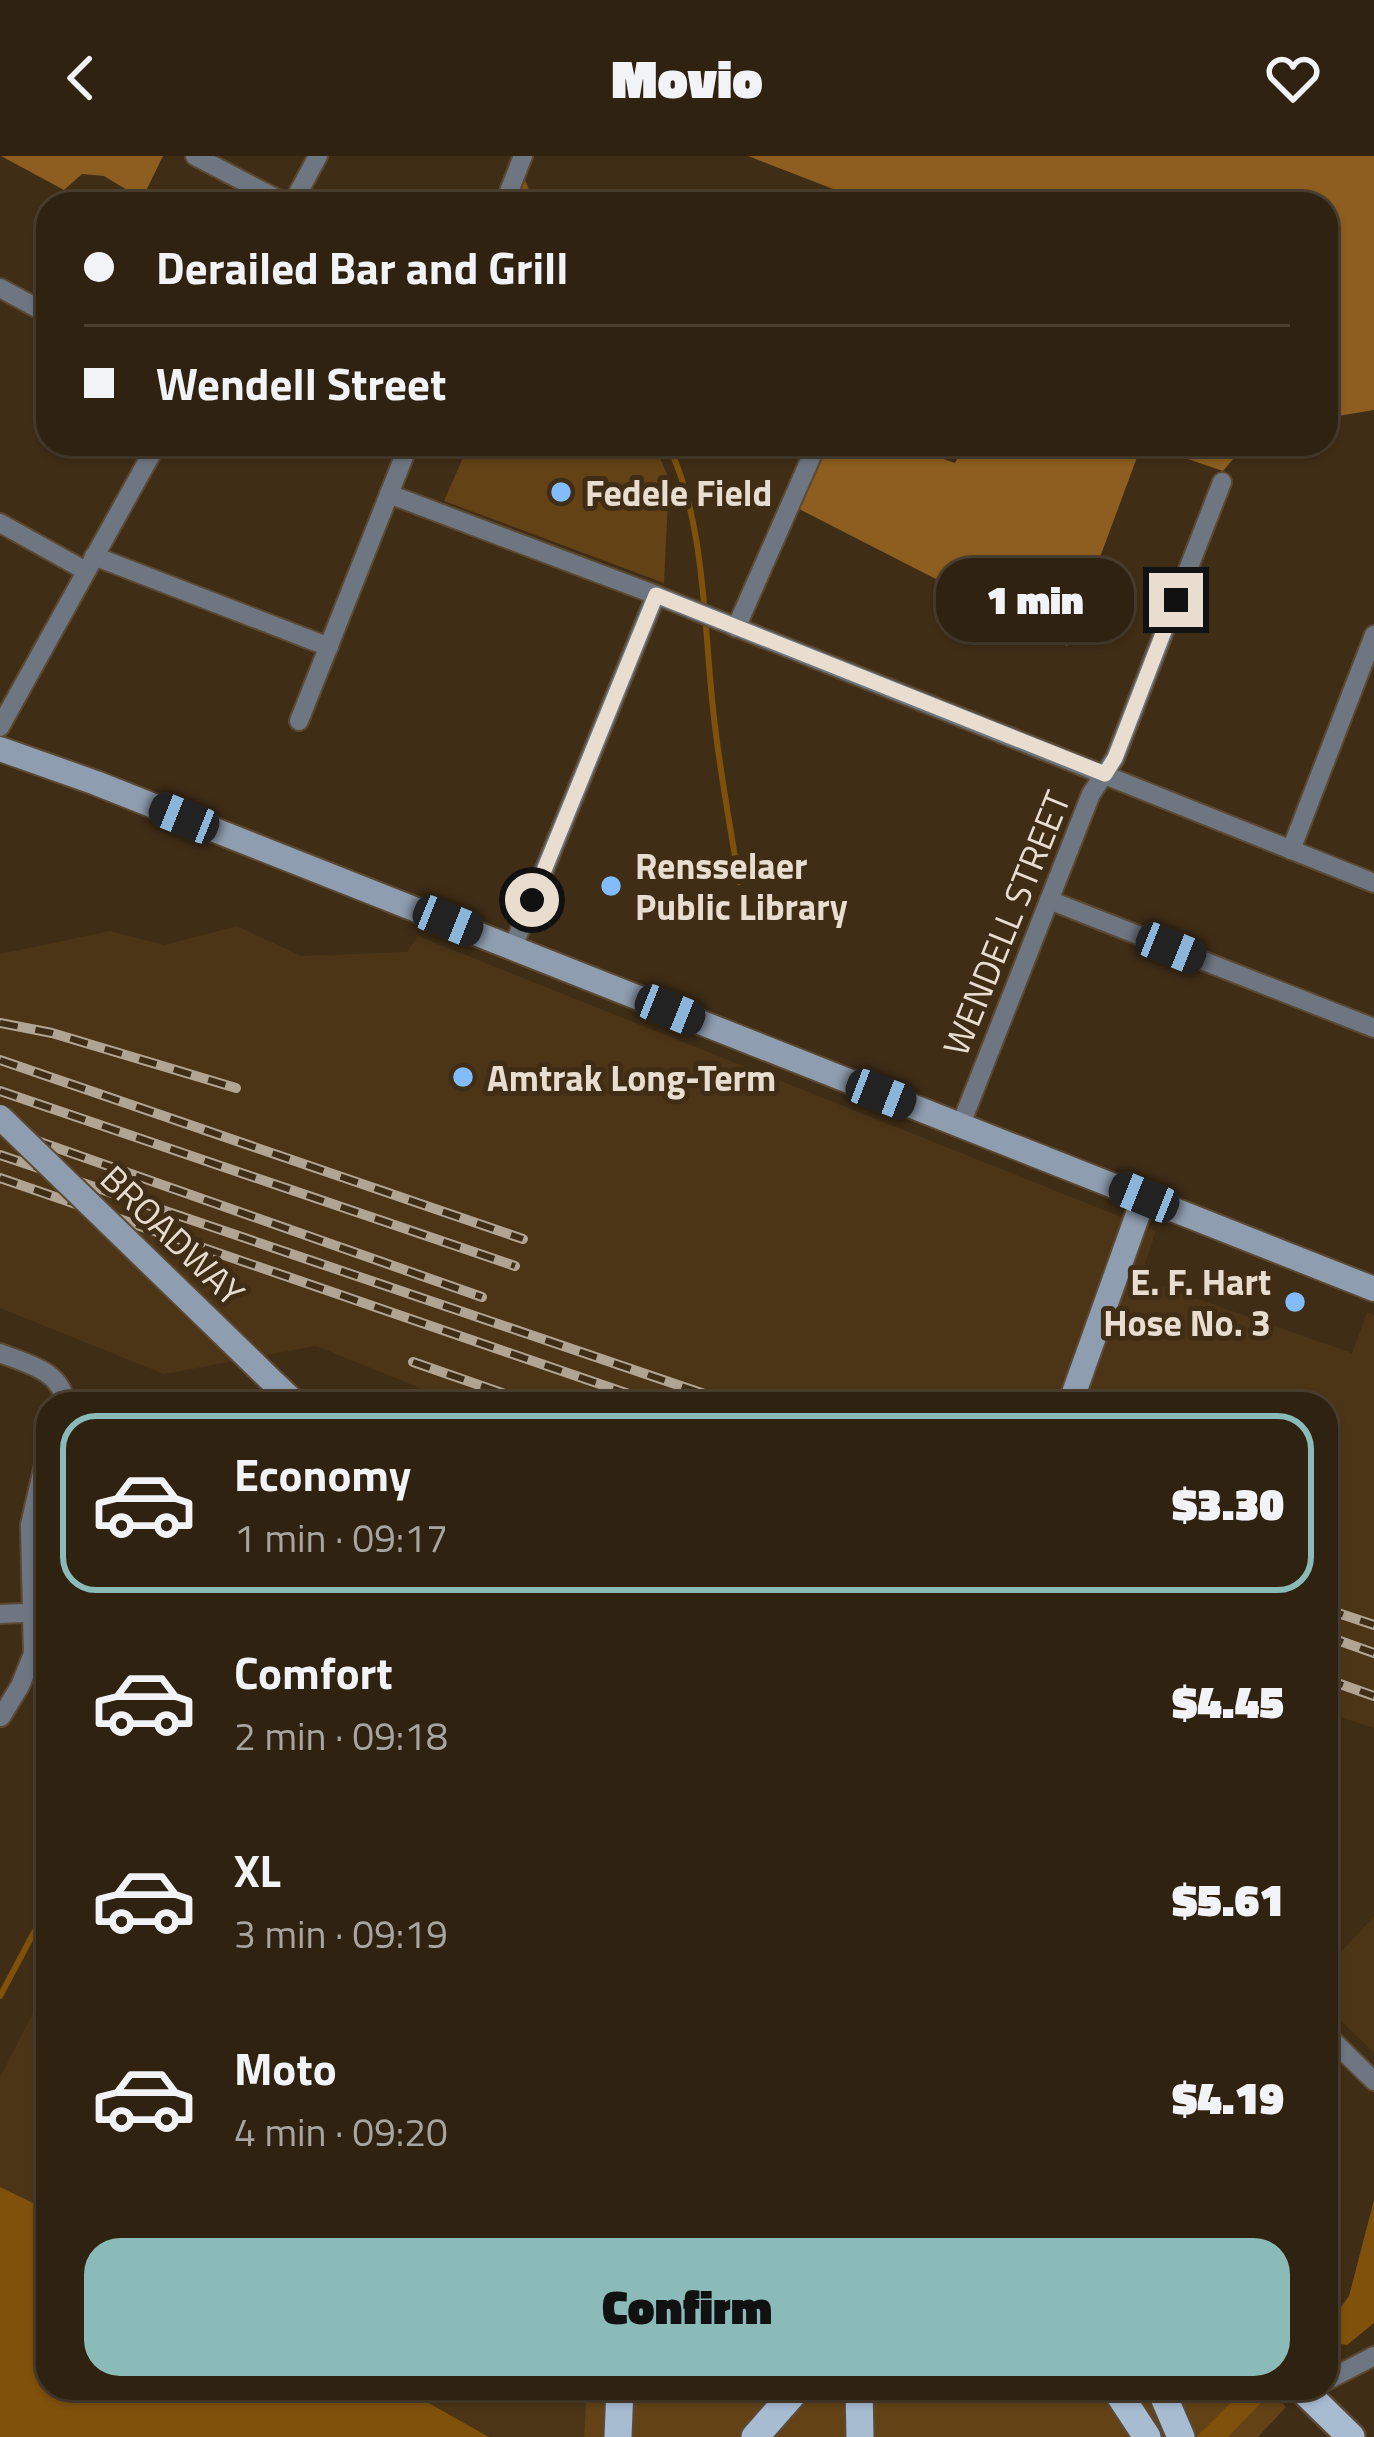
<!DOCTYPE html>
<html lang="en">
<head>
<meta charset="utf-8">
<style>
	body { margin:0; font-family:"Titillium Web",sans-serif; background:#382a19; color:#f1f3f6; height:100vh; display:flex; flex-direction:column; font-size:45px; white-space:nowrap }
	* { box-sizing:border-box; margin:0 }
	p { font-size:39px; color:#a8a49f }
	.icon { flex:none; width:66px; height:66px; fill:none; stroke:currentColor; stroke-width:2; stroke-linecap:round; stroke-linejoin:round }
	.map { position:relative; flex:1; overflow:hidden }
	.side { position:absolute; left:36px; top:1236px; width:1302px; height:1008px; display:flex; flex-direction:column; background:#302210; border-radius:36px; box-shadow:0 3px 9px #0004,0 0 0 3px #4b3f30 }
	.side>* { flex:none }
	.top-card { position:absolute; left:36px; top:36px; width:1302px; height:264px; border-radius:36px; box-shadow:0 3px 9px #0004,0 0 0 3px #4b3f30; display:grid; align-content:center; height:264px; padding:0 48px; background:#302210 }
	.end { position:absolute; width:54px; height:54px; margin:-27px; border:15px solid #e9ddcf; background:#111; box-shadow:0 0 0 6px #111 }
	.from { border-radius:50% }
	.bubble { position:absolute; height:84px; border-radius:36px; background:#302210; box-shadow:0 3px 9px #0004,0 0 0 3px #4b3f30; font-size:39px; font-weight:800; line-height:84px; text-align:center }
	.car { position:absolute; width:36px; height:72px; margin:-36px -18px; border-radius:15px; box-shadow:0 0 9px 3px #0007; background:linear-gradient(#222 24%,#8ab4d8 0 40%,#222 0 76%,#8ab4d8 0 86%,#222 0) }
	.top-card b { display:flex; align-items:center; gap:42px; height:114px; font-size:45px }
	.top-card b+b { border-top:3px solid #4b3f30 }
	.top-card i { width:30px; height:30px; background:#f1f3f6 }
	ul { padding:21px 0 0; list-style:none }
	li { display:flex; align-items:center; gap:36px; height:180px; margin:0 24px 18px; padding:0 24px; border:6px solid transparent; border-radius:36px }
	li div { flex:1 }
	li b { display:block; font-size:45px }
	li em { font-style:normal; font-weight:800 }
	li.current { border-color:#8bbbb9 }
	li>.icon { width:108px; height:108px; stroke-width:1.5 }
	.cta { display:flex; gap:24px; margin-top:auto; padding:24px 48px }
	.cta a { flex:1; height:138px; border-radius:36px; background:#8bbbb9; color:#111; font-size:48px; font-weight:800; line-height:138px; text-align:center }
	header { display:flex; justify-content:space-between; align-items:center; height:156px; padding:0 48px; background:#302210; font-size:54px; font-weight:800 }
	.map>svg:first-child { display:block }
	.built { fill:#4c3517 }
	.green { fill:#634216 }
	.forest { fill:#8d5e1f }
	.water { fill:#7f510b }
	.lines { fill:none; stroke-linecap:round; stroke-linejoin:round }
	.stream { stroke:#7f510b; stroke-width:6 }
	.street-casing { stroke:#5b4934; stroke-width:22 }
	.secondary-casing { stroke:#5b4934; stroke-width:28 }
	.primary-casing { stroke:#5b4934; stroke-width:32 }
	.street { stroke:#6d7681; stroke-width:18 }
	.secondary { stroke:#8e9daf; stroke-width:24 }
	.primary { stroke:#a7bbd1; stroke-width:27 }
	.rail-casing { stroke:#b2a493; stroke-width:10 }
	.rail { stroke:#402d16; stroke-width:6; stroke-dasharray:18; stroke-linecap:butt }
	.secondary-bridge-casing { stroke:#5b4934; stroke-width:28; stroke-linecap:butt }
	.secondary-bridge { stroke:#8e9daf; stroke-width:24 }
	.route { stroke:#e9ddcf; stroke-width:15 }
	.poi-dot { fill:#83bcfb; stroke:#402d16; stroke-width:4.5 }
	.labels { text-anchor:middle; dominant-baseline:central; stroke-width:10; stroke-linejoin:round; paint-order:stroke }
	.poi-label { font-size:36px; font-weight:bold; fill:#e9ddcf; stroke:#402d16; text-anchor:start }
	.street-label { font-size:36px; fill:#e9ddcf; stroke:#402d16 }
</style>
</head>
<body>
<header><svg class="icon" aria-label="back" viewBox="0 0 24 24"><path d="M15 5l-7 7 7 7"/></svg>Movio<svg class="icon" aria-label="heart" viewBox="0 0 24 24"><path d="M12 20l-8-8c-3-5 5-10 8-4 3-6 11-1 8 4z"/></svg></header>
<div class="map">
<svg width="1374" height="2281" viewBox="0 0 1374 2281">
	<rect width="100%" height="100%" fill="#402d16"/>
	<!-- built -->
	<g class="built">
		<path d="M 237,770 L 301,800 L 407,796 L 418,780 L 1156,1075 L 1140,1123 L 1352,1197 L 1367,1157 L 1374,1159 L 1374,1572 L 1326,1556 L 1326,1248 L 460,1248 L 316,1190 L 164,1218 L 0,1152 L 0,798 L 110,775 L 164,789 Z"/>
		<path d="M 1374,1760 L 1374,1897 L 1331,1855 L 1329,1809 Z"/>
		<path d="M 48,1829 L 48,2054 L 0,2031 L 0,1921 Z"/>
		<path d="M 402,2232 L 587,2232 L 584,2281 L 489,2281 Z"/>
	</g>
	<!-- green -->
	<g class="green">
		<path d="M 469,288 L 654,288 L 669,323 L 664,427 L 444,345 Z"/>
		<path d="M 587,2232 L 1267,2232 L 1286,2251 L 1258,2281 L 584,2281 Z"/>
	</g>
	<!-- forest -->
	<g class="forest">
		<path d="M 1,0 L 163,0 L 142,43 L 104,20 L 82,18 L 64,34 Z"/>
		<path d="M 748,0 L 1374,0 L 1374,254 L 1326,262 L 1326,48 L 872,48 Z"/>
		<path d="M 829,288 L 900,288 L 955,307 L 964,288 L 1142,288 L 1067,490 L 799,353 Z"/>
		<path d="M 1144,288 L 1246,288 L 1223,315 Z"/>
	</g>
	<!-- water -->
	<g class="water">
		<path d="M 0,2031 L 48,2054 L 48,2232 L 402,2232 L 489,2281 L 0,2281 Z"/>
		<path d="M 1374,2044 L 1374,2167 L 1347,2189 L 1326,2185 L 1326,2155 L 1336,2158 L 1349,2140 Z"/>
		<path d="M 1246,2232 L 1275,2232 L 1228,2281 L 1196,2281 Z"/>
	</g>
	<g class="lines">
		<!-- stream -->
		<g class="stream">
			<path d="M 520,20 L 532,48"/>
			<path d="M 668,288 C 708,373 703,477 715,570 C 721,622 731,674 739,726"/>
			<path d="M 0,1840 L 48,1750"/>
		</g>
		<!-- street casing -->
		<g class="street-casing">
			<g id="street">
				<path d="M 195,0 L 287,48"/>
				<path d="M 292,48 L 318,0"/>
				<path d="M 504,48 L 523,0"/>
				<path d="M 0,132 L 48,158"/>
				<path d="M 389,338 L 656,439 L 1374,727"/>
				<path d="M 0,367 L 86,415"/>
				<path d="M 94,400 L 329,491"/>
				<path d="M 736,472 L 817,288"/>
				<path d="M 299,565 L 409,288"/>
				<path d="M 0,571 L 157,288"/>
				<path d="M 1291,694 L 1374,479"/>
				<path d="M 1049,744 L 1374,872"/>
				<path d="M 513,791 L 656,439"/>
				<path d="M 961,968 L 1091,638 L 1115,602 L 1222,326"/>
				<path d="M 0,1197 C 27,1208 63,1215 65,1248"/>
				<path d="M 0,1458 L 48,1456"/>
				<path d="M 1,1561 L 20,1530 L 33,1498 L 30,1369 L 48,1291"/>
				<path d="M 1326,1878 L 1374,1925"/>
				<path d="M 1326,2225 L 1374,2200"/>
			</g>
		</g>
		<!-- secondary casing -->
		<g class="secondary-casing">
			<g id="secondary">
				<path d="M 0,593 L 96,627 L 1374,1133"/>
				<path d="M 274,1227 L 296,1248"/>
				<path d="M 1070,1248 L 1144,1041"/>
			</g>
		</g>
		<!-- primary casing -->
		<g class="primary-casing">
			<g id="primary">
				<path d="M 859,2232 L 860,2281"/>
				<path d="M 1115,2232 L 1147,2281"/>
				<path d="M 1160,2232 L 1181,2281"/>
				<path d="M 1301,2232 L 1351,2281"/>
				<path d="M 618,2281 L 620,2232"/>
				<path d="M 755,2281 L 798,2232"/>
			</g>
		</g>
		<!-- street -->
		<use href="#street" class="street"/>
		<!-- secondary -->
		<use href="#secondary" class="secondary"/>
		<!-- primary -->
		<use href="#primary" class="primary"/>
		<!-- rail casing -->
		<g class="rail-casing">
			<g id="rail">
				<path d="M 0,867 L 52,877 L 236,932"/>
				<path d="M 0,904 L 523,1083"/>
				<path d="M 0,935 L 515,1110"/>
				<path d="M 0,972 L 482,1141"/>
				<path d="M 0,999 L 734,1248"/>
				<path d="M 0,1022 L 658,1248"/>
				<path d="M 413,1206 L 534,1248"/>
				<path d="M 1326,1453 L 1374,1469"/>
				<path d="M 1326,1480 L 1374,1497"/>
				<path d="M 1326,1523 L 1374,1540"/>
			</g>
		</g>
		<!-- rail -->
		<use href="#rail" class="rail"/>
		<!-- secondary-bridge casing -->
		<g class="secondary-bridge-casing">
			<path id="secondary-bridge" d="M 0,961 L 274,1227"/>
		</g>
		<!-- secondary-bridge -->
		<use href="#secondary-bridge" class="secondary-bridge"/>
	</g>
	<g class="lines">
		<!-- route -->
		<path class="route" d="M 532,744 L 656,439 L 1105,618 L 1115,602 L 1176,444"/>
	</g>
	<!-- markers -->
	<g class="poi-dot">
		<circle cx="561" cy="336" r="12"/>
		<circle cx="611" cy="730" r="12"/>
		<circle cx="463" cy="921" r="12"/>
		<circle cx="1295" cy="1146" r="12"/>
	</g>
	<g class="labels">
		<!-- poi labels -->
		<g class="poi-label">
			<text x="585" y="336">Fedele Field</text>
			<text x="635" y="709">Rensselaer<tspan x="635" dy="41">Public Library</tspan></text>
			<text x="487" y="921">Amtrak Long-Term</text>
			<text x="1271" y="1125" text-anchor="end">E. F. Hart<tspan x="1271" dy="41">Hose No. 3</tspan></text>
		</g>
		<!-- street labels -->
		<g class="street-label">
			<text transform="translate(1006 767) rotate(-68)">WENDELL STREET</text>
			<text transform="translate(173 1079) rotate(44)">BROADWAY</text>
		</g>
	</g>
</svg>
<i class="end from" style="left:532px;top:744px"></i>
<i class="end" style="left:1176px;top:444px"></i>
<div class="bubble" style="left:936px;top:402px;width:198px">1 min</div>
<i class="car" style="left:184px;top:662px;rotate:292deg"></i>
<i class="car" style="left:448px;top:765px;rotate:112deg"></i>
<i class="car" style="left:1171px;top:792px;rotate:112deg"></i>
<i class="car" style="left:670px;top:854px;rotate:112deg"></i>
<i class="car" style="left:881px;top:938px;rotate:111deg"></i>
<i class="car" style="left:1144px;top:1041px;rotate:292deg"></i>
<div class="top-card">
<b><i class="from"></i>Derailed Bar and Grill</b>
<b><i></i>Wendell Street</b>
</div>
<section class="side">
<ul>
<li class="current"><svg class="icon" aria-label="car" viewBox="0 0 24 24"><path d="M5 17H2v-5l4-1 3-4h7l3 4 3 1v5h-3M9 17h6M6 11h13"/><circle cx="7" cy="17" r="2"/><circle cx="17" cy="17" r="2"/></svg><div><b>Economy</b><p>1 min · 09:17</p></div><em>$3.30</em></li>
<li><svg class="icon" aria-label="car" viewBox="0 0 24 24"><path d="M5 17H2v-5l4-1 3-4h7l3 4 3 1v5h-3M9 17h6M6 11h13"/><circle cx="7" cy="17" r="2"/><circle cx="17" cy="17" r="2"/></svg><div><b>Comfort</b><p>2 min · 09:18</p></div><em>$4.45</em></li>
<li><svg class="icon" aria-label="car" viewBox="0 0 24 24"><path d="M5 17H2v-5l4-1 3-4h7l3 4 3 1v5h-3M9 17h6M6 11h13"/><circle cx="7" cy="17" r="2"/><circle cx="17" cy="17" r="2"/></svg><div><b>XL</b><p>3 min · 09:19</p></div><em>$5.61</em></li>
<li><svg class="icon" aria-label="car" viewBox="0 0 24 24"><path d="M5 17H2v-5l4-1 3-4h7l3 4 3 1v5h-3M9 17h6M6 11h13"/><circle cx="7" cy="17" r="2"/><circle cx="17" cy="17" r="2"/></svg><div><b>Moto</b><p>4 min · 09:20</p></div><em>$4.19</em></li>
</ul>
<div class="cta"><a>Confirm</a></div>
</section>
</div>
</body>
</html>
